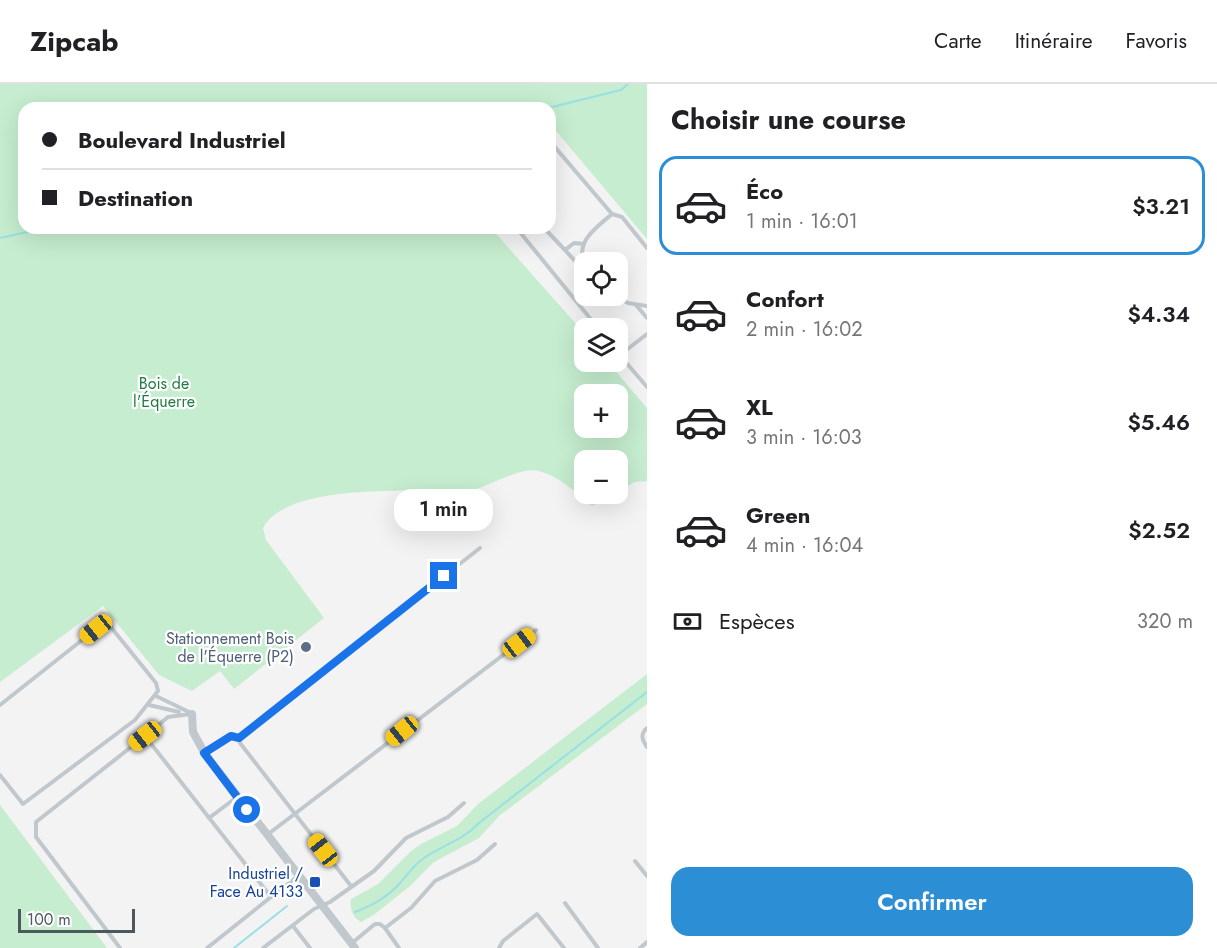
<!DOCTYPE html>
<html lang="fr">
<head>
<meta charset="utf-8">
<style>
	body { margin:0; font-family:Jost,sans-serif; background:#f6f6f6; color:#202124; height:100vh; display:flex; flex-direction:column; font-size:22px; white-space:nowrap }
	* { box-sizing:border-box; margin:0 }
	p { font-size:20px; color:#757577 }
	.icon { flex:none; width:33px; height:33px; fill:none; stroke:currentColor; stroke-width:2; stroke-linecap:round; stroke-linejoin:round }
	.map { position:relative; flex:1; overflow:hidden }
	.side { display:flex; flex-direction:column; background:#fff; width:570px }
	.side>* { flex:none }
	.banner { position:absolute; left:18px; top:18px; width:538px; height:132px; border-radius:18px; box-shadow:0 6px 24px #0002; display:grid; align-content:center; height:132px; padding:0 24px; background:#fff }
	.tools { position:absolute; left:574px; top:168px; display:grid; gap:12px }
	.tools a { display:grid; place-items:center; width:54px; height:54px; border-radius:12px; background:#fff; box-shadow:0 6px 24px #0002; font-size:30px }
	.scale { position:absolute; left:18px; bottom:15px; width:117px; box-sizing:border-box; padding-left:6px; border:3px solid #4c585e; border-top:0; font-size:16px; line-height:21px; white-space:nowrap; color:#4c585e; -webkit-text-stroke:4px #fff; paint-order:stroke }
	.end { position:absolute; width:27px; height:27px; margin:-14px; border:8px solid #1a73e8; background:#fff; box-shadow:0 0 0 3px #fff }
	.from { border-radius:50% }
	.bubble { position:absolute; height:42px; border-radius:18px; background:#fff; box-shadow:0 6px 24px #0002; font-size:20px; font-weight:600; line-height:42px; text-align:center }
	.car { position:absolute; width:18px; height:36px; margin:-18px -9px; border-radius:8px; box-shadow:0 0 4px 2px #0007; background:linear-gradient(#f5c518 24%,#345 0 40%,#f5c518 0 76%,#345 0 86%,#f5c518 0) }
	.banner b { display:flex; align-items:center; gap:21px; height:57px; font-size:22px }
	.banner b+b { border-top:2px solid #e0e0e0 }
	.banner i { width:15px; height:15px; background:#202124 }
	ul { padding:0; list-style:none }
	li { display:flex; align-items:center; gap:18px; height:99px; margin:0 12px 9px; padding:0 12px; border:3px solid transparent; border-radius:18px }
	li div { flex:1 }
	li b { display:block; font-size:22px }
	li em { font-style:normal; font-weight:600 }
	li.selected { border-color:#2c8ed5 }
	li>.icon { width:54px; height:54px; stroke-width:1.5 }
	h2 { padding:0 24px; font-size:27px; line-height:72px }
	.pay { display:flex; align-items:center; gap:15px; height:66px; padding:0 24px; font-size:22px }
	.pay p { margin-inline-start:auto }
	.primary-button { display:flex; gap:12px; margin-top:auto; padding:12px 24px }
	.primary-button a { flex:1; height:69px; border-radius:18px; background:#2c8ed5; color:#fff; font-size:24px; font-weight:600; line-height:69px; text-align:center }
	header { display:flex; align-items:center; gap:36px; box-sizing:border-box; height:84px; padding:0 30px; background:#fff; border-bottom:2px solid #e0e0e0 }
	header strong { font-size:28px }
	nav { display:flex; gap:33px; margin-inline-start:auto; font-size:21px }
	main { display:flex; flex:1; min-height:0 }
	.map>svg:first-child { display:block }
	.green { fill:#c6edcf; fill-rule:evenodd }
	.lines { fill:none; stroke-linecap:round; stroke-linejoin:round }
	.stream { stroke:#98e0e5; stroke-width:2 }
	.lane { stroke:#c0c8cd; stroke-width:4 }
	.street { stroke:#c0c8cd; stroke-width:8 }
	.route { stroke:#1a73e8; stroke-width:8 }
	.service-dot { fill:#5c6f8a; stroke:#fff; stroke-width:2 }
	.transit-dot { fill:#1a4fb4; stroke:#fff; stroke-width:2 }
	.labels { text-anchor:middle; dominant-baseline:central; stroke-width:4.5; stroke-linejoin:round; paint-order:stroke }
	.park-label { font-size:16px; fill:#217b41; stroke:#fff }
	.service-label { font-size:16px; fill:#4e5e75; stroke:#fff; text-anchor:end }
	.transit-label { font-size:16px; fill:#164399; stroke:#fff; text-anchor:end }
</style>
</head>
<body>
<header>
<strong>Zipcab</strong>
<nav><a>Carte</a><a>Itinéraire</a><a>Favoris</a></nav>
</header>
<main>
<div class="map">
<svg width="647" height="864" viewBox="0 0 647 864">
	<rect width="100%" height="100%" fill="#f4f3f3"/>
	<!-- green -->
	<g class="green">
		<path d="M 0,0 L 647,0 L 647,155 L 551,41 L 550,24 L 24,24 L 24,144 L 491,144 L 585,250 L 585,278 L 608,278 L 647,324 L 647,397 L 635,398 L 618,407 L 618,376 L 585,376 L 585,410 L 614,410 L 592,422 C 576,409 559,392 539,387 C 521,382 490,402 473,406 C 464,407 454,406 445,406 C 400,408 287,400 263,444 L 266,456 L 324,534 L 234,605 L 220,587 L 192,607 L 159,591 L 103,522 L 0,598 ZM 585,310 L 618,310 L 618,344 L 585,344 Z"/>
		<path d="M 647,590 L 647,620 L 499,732 L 479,754 L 434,778 L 410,802 L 375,830 L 361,838 C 352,832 350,826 351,815 L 378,800 L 410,768 L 421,760 L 457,742 L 478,720 Z"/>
		<path d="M 0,721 L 12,737 L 107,864 L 0,864 Z"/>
	</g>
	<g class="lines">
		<!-- stream -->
		<g class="stream">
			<path d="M 548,24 L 621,6 L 628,0"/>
			<path d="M 0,154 L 45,144"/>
			<path d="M 355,828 C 373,821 388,813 401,798 C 408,789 414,781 424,774 C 443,761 463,756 479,739 L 647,608"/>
			<path d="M 234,864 L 287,822"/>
		</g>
		<!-- lane -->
		<g class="lane">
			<path d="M 554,62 L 612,130"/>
			<path d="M 523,144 L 519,147 L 598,244"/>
			<path d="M 544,144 L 565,166 L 574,159 L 584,160"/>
			<path d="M 565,166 L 575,177 L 583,176"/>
			<path d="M 585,180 C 574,158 597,143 612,130 L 622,133 L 647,164"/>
			<path d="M 614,212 L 628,219 L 647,222"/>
			<path d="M 636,221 L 647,234"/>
			<path d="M 618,269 L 647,303"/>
			<path d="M 620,271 L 647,250"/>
			<path d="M 156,612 L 191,629"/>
			<path d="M 0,621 L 106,537 L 156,599 L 158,607 L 135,636 L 23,720 L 0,691"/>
			<path d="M 149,621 L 179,628"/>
			<path d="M 191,630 L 168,633 L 145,652 L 271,813 L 298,792"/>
			<path d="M 647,644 C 640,650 642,656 647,663"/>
			<path d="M 206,668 L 231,652 L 239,653"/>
			<path d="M 209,734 L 237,713"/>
			<path d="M 267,751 L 536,546"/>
			<path d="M 635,777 L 647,792"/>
			<path d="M 351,802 L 240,659 L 239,653 L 480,464"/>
			<path d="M 565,819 L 598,864"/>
			<path d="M 293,842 L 310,864"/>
			<path d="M 352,859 L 375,840 L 380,840 L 385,844"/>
			<path d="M 120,864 L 36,753 L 36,738 L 145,652"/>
			<path d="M 207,864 L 271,813"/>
			<path d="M 263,864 L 314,825 L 330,818 L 374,787 L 406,754 L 448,733 L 464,719"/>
			<path d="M 399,864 L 385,844 L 411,824 L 435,797 L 477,776 L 495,760"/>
			<path d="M 499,864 L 503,857 L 537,830 L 564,864"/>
			<path d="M 640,864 L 647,858"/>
		</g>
		<!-- street -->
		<path class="street" d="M 192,630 L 193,648 L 205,670 L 355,864"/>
	</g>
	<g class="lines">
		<!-- route -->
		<path class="route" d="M 247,726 L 204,669 L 231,652 L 239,654 L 444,492"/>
	</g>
	<!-- markers -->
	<circle class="service-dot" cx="306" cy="563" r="6"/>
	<rect class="transit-dot" x="309" y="792" width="12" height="12" rx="3"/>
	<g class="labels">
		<!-- park labels -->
		<g class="park-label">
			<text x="164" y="299">Bois de<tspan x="164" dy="18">l'Équerre</tspan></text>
		</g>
		<!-- service labels -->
		<g class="service-label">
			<text x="294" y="554">Stationnement Bois<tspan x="294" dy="18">de l'Équerre (P2)</tspan></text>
		</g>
		<!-- transit labels -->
		<g class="transit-label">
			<text x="303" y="789">Industriel /<tspan x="303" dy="18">Face Au 4133</tspan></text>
		</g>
	</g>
</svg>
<div class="tools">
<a><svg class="icon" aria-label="locate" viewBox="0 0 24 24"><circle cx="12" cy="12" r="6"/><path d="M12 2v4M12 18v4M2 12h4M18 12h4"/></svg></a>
<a><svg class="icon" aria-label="layers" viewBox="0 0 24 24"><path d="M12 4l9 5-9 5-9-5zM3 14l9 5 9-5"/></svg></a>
<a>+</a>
<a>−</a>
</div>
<div class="scale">100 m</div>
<i class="end from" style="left:247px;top:726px"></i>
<i class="end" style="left:444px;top:492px"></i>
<div class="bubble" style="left:394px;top:405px;width:99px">1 min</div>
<i class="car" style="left:96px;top:545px;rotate:231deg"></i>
<i class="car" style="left:519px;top:559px;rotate:53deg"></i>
<i class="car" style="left:402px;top:647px;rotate:231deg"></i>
<i class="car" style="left:145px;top:652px;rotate:232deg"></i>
<i class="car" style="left:323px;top:766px;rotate:322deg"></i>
<div class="banner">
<b><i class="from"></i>Boulevard Industriel</b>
<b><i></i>Destination</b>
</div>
</div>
<section class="side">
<h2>Choisir une course</h2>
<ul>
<li class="selected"><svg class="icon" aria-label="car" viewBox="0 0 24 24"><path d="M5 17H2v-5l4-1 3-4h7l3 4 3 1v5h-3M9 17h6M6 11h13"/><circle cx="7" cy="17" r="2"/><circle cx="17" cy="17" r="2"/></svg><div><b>Éco</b><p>1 min · 16:01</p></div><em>$3.21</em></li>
<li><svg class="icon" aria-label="car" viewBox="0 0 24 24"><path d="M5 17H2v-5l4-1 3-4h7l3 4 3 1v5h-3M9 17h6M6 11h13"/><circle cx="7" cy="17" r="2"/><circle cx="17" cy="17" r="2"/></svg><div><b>Confort</b><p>2 min · 16:02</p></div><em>$4.34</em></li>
<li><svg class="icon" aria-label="car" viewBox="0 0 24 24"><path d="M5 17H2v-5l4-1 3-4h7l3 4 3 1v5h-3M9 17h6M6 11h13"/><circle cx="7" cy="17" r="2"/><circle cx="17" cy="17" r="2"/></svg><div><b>XL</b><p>3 min · 16:03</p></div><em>$5.46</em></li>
<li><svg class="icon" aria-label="car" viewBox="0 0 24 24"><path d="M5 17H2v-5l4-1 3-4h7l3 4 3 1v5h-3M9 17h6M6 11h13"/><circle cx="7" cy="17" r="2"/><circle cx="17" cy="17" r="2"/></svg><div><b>Green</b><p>4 min · 16:04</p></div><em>$2.52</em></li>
</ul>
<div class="pay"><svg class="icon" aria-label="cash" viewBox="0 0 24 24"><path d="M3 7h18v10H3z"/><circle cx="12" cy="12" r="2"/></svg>Espèces<p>320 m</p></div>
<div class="primary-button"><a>Confirmer</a></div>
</section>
</main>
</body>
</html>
